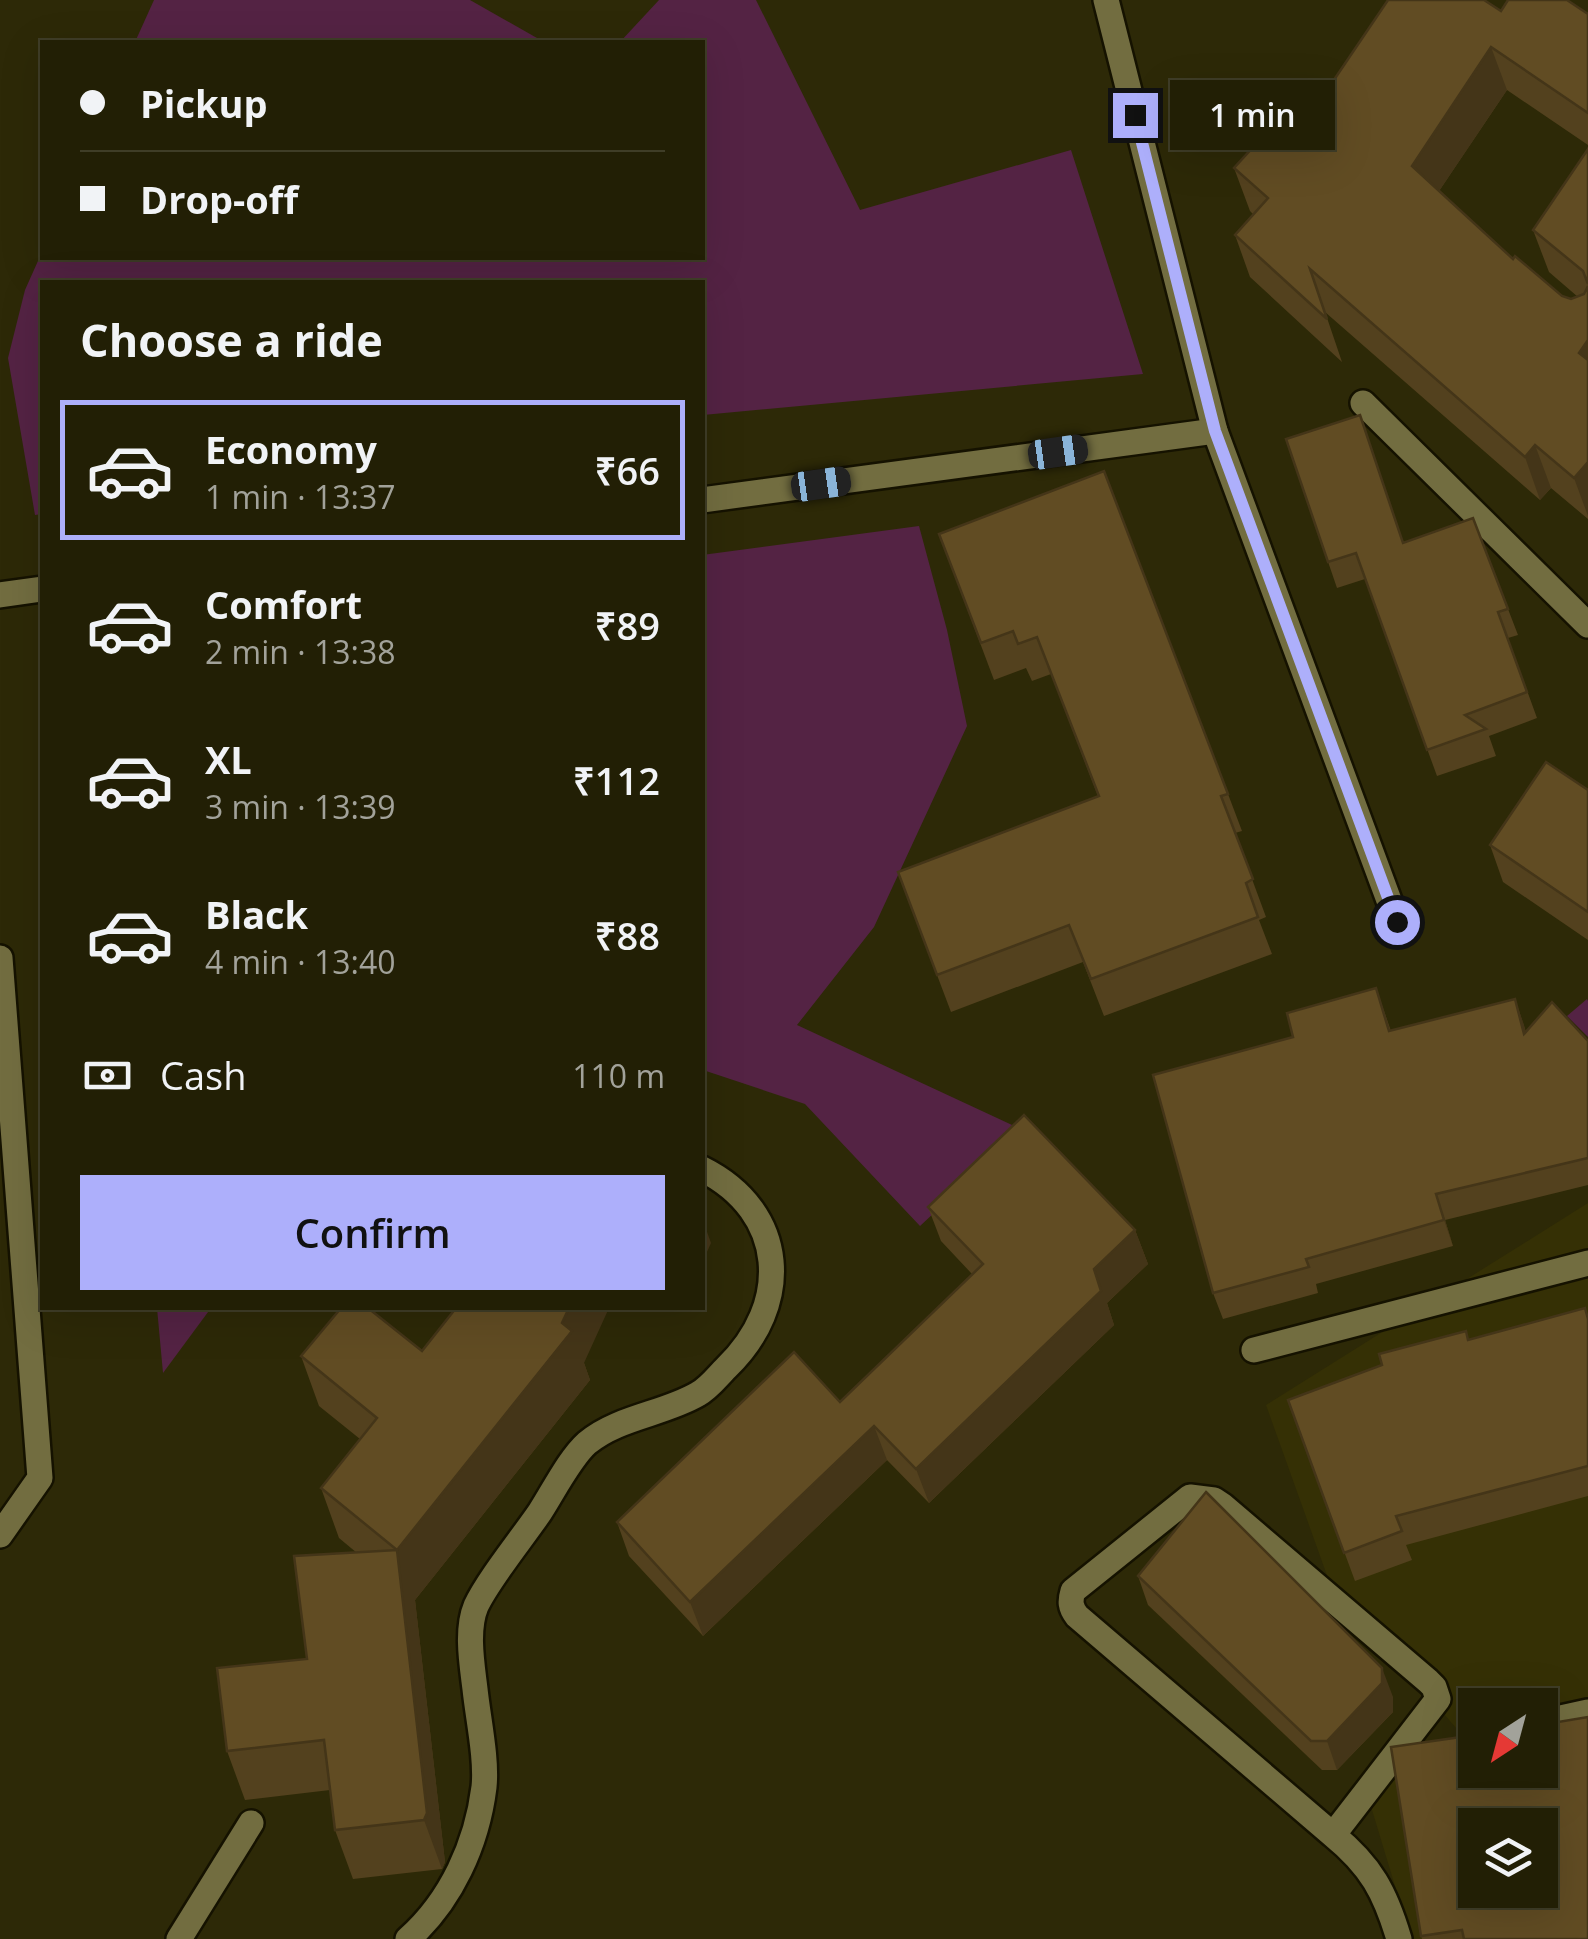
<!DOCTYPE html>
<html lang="en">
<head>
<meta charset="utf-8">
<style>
	body { margin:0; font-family:"Open Sans",sans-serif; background:#2e2c13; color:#f1f3f6; height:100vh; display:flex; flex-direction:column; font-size:38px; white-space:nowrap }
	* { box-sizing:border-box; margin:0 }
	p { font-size:32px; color:#a2a29a }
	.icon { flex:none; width:55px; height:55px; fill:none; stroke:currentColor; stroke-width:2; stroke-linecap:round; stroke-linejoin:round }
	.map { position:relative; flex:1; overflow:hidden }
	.drawer { position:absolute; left:40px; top:280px; width:665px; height:1030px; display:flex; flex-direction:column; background:#221f05; border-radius:0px; box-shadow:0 10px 40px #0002,0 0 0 2px #3f3d27 }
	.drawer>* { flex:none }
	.top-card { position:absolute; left:40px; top:40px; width:665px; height:220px; border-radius:0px; box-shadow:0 10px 40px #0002,0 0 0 2px #3f3d27; display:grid; align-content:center; height:220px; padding:0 40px; background:#221f05 }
	.needle { width:65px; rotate:216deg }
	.tools { position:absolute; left:1458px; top:1688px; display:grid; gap:20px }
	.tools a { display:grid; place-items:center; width:100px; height:100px; border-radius:0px; background:#221f05; box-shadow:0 10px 40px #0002,0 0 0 2px #3f3d27; font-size:50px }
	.end { position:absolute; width:45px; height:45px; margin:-22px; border:12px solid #adaffb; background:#111; box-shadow:0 0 0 5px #111 }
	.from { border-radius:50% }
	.bubble { position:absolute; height:70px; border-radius:0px; background:#221f05; box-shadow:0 10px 40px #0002,0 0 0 2px #3f3d27; font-size:32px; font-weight:600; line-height:70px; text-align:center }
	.car { position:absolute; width:30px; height:60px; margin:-30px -15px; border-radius:12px; box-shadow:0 0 8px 2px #0007; background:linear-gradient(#222 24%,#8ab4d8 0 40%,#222 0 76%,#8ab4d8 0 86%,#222 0) }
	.top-card b { display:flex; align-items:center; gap:35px; height:95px; font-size:38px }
	.top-card b+b { border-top:2px solid #3f3d27 }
	.top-card i { width:25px; height:25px; background:#f1f3f6 }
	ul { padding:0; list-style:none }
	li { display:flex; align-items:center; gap:30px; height:140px; margin:0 20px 15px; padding:0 20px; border:5px solid transparent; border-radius:0px }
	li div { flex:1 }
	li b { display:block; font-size:38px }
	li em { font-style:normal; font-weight:600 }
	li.current { border-color:#adaffb }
	li>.icon { width:90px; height:90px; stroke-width:1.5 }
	h2 { padding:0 40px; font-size:45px; line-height:120px }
	.pay { display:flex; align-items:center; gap:25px; height:110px; padding:0 40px; font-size:38px }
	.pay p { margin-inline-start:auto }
	.button { display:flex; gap:20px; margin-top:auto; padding:20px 40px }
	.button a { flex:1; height:115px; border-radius:0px; background:#adaffb; color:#111; font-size:40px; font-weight:600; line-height:115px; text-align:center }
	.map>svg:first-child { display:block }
	.built { fill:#353005; fill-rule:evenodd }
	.green { fill:#542344 }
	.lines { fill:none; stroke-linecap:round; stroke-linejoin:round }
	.street-casing { stroke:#151200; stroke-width:30 }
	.street { stroke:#726d40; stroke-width:25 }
	.wall { fill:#53411e }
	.shaded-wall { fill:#443518 }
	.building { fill:#614c23; stroke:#443518; stroke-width:2.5; fill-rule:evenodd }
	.route { stroke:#adaffb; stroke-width:12 }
</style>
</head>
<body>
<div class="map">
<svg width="1588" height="1939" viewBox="0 0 1588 1939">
	<rect width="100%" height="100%" fill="#2d2907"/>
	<!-- built -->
	<path class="built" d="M 1588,1203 L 1588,1939 L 1411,1939 L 1363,1780 L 1469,1743 L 1329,1581 L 1266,1405 ZM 1475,1705 L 1540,1705 L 1540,1770 L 1475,1770 ZM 1475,1825 L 1540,1825 L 1540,1890 L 1475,1890 Z"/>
	<!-- green -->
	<g class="green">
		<path d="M 154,0 L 470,0 L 544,42 L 135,42 Z"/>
		<path d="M 659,0 L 756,0 L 860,210 L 1071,150 L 1143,374 L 703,415 L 702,282 L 42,282 L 42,514 L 35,515 L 8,358 L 25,290 L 42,252 L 42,258 L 702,258 L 702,42 L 620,42 Z"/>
		<path d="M 919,526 L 947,630 L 967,726 L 874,927 L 797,1025 L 1023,1130 L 920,1226 L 805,1104 L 703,1070 L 702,555 Z"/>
		<path d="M 1587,999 L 1588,1001 L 1588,1037 L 1567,1016 Z"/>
		<path d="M 157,1308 L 211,1308 L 163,1373 Z"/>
	</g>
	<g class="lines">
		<!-- street casing -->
		<g class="street-casing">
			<g id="street">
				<path d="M 1106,0 L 1215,431 L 1397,922"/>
				<path d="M 1363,403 L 1588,625"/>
				<path d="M 702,500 L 1215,431"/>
				<path d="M 0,595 L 42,589"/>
				<path d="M 0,958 L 40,1478 L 0,1535"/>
				<path d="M 1254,1350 L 1588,1263"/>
				<path d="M 1547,1721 L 1588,1712"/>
				<path d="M 1333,1835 L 1438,1699 L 1434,1687 L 1428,1681 L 1223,1506 L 1214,1500 L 1190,1497 L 1073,1591 C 1070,1601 1070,1607 1077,1616 L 1333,1835 C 1371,1866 1385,1892 1399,1939"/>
				<path d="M 179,1939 L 251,1823"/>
				<path d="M 408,1939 C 451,1901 477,1844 484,1787 C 487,1759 478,1718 475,1689 C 472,1664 466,1630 476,1606 C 488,1580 523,1537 540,1512 C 553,1492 570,1458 587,1443 C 618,1417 664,1414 698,1394 C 709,1388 717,1377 726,1368 C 792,1305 788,1212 702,1169"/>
			</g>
		</g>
		<!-- street -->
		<use href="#street" class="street"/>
	</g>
	<!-- wall -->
	<g class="wall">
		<path d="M 1501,11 L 1588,14 L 1588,145 L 1507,90 L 1439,191 L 1513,259 L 1562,296 L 1571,299 L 1578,297 L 1549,272 L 1533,230 L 1588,149 L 1588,519 L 1551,488 L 1540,500 L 1325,312 L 1342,362 L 1250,277 L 1235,235 L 1253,214 L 1250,211 L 1234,168 L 1321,99 Z"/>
		<path d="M 1286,439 L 1404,543 L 1508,609 L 1518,635 L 1508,638 L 1537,718 L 1489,736 L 1496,756 L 1437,776 L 1365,579 L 1337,588 Z"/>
		<path d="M 939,534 L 1228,794 L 1242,831 L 1235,833 L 1266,917 L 1259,920 L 1272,954 L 1104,1016 L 1083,962 L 951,1012 L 898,872 L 1098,796 L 1051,674 L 1032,681 L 1026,668 L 994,680 Z"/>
		<path d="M 1588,790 L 1588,940 L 1503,882 L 1490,845 Z"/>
		<path d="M 1376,988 L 1391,1031 L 1515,999 L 1526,1032 L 1588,1041 L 1588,1185 L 1445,1220 L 1453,1246 L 1316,1284 L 1318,1293 L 1223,1319 L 1213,1293 L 1293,1037 Z"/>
		<path d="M 928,1207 L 1135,1230 L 1148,1264 L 1107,1303 L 1114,1325 L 929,1503 L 887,1460 L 703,1636 L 629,1556 L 617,1522 L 840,1402 L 972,1274 L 941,1241 Z"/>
		<path d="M 1588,1316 L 1588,1496 L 1406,1545 L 1412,1560 L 1355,1581 L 1288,1400 L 1469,1339 Z"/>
		<path d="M 422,1351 L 584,1363 L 590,1380 L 415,1600 L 445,1862 L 442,1869 L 353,1879 L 335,1830 L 330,1790 L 245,1800 L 227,1751 L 307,1659 L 357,1553 L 339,1538 L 321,1488 L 360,1439 L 319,1406 L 301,1356 Z"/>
		<path d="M 1138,1576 L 1393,1697 L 1393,1712 L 1337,1770 L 1322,1770 L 1148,1605 Z"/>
		<path d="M 1588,1717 L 1588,1939 L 1422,1939 L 1421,1936 Z"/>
	</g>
	<!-- shaded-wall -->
	<g class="shaded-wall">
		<path d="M 1491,47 L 1507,90 L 1427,209 L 1412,166 Z"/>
		<path d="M 1588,340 L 1588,377 L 1579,353 Z"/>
		<path d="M 1535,445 L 1551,488 L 1540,500 L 1525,457 Z"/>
		<path d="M 1588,462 L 1588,516 L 1574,478 Z"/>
		<path d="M 1515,999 L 1524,1025 L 1533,1060 L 1524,1034 Z"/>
		<path d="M 1436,1194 L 1445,1220 L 1453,1246 L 1444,1220 Z"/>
		<path d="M 702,1218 L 711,1243 L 702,1263 Z"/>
		<path d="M 1135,1230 L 1148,1264 L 1107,1303 L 1114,1325 L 929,1503 L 916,1469 L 1094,1269 Z"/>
		<path d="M 569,1308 L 609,1308 L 584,1363 L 590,1380 L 415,1600 L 445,1862 L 442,1869 L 424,1820 L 397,1550 L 562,1323 Z"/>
		<path d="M 874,1426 L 887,1460 L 703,1636 L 690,1602 Z"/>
		<path d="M 1382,1668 L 1393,1697 L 1393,1712 L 1337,1770 L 1327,1741 Z"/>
	</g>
	<!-- building -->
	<g class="building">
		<path d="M 1388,0 L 1484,0 L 1501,11 L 1508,0 L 1567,0 L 1588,14 L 1588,113 L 1491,47 L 1412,166 L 1513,259 L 1515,256 L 1562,296 L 1571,299 L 1584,294 L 1588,286 L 1588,340 L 1579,353 L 1588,360 L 1588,462 L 1574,478 L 1535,445 L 1525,457 L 1310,269 L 1327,319 L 1235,235 L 1268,198 L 1234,168 L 1308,87 L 1321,99 Z"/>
		<path d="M 1588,149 L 1588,284 L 1583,271 L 1533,230 Z"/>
		<path d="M 1360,415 L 1403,543 L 1473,518 L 1508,609 L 1498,612 L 1527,692 L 1465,715 L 1486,729 L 1427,750 L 1356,553 L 1328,562 L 1286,439 Z"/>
		<path d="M 1104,471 L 1228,794 L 1221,796 L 1253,879 L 1246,883 L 1258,917 L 1091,979 L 1069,925 L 937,975 L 898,872 L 1099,796 L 1037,637 L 1018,644 L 1013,631 L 981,643 L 939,534 Z"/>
		<path d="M 1546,762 L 1588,790 L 1588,912 L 1490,845 Z"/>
		<path d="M 1376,988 L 1389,1031 L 1515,999 L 1524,1034 L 1552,1002 L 1588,1041 L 1588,1158 L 1436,1194 L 1444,1220 L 1306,1259 L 1309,1267 L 1213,1293 L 1153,1075 L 1293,1037 L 1287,1013 Z"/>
		<path d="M 1024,1115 L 1135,1230 L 1094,1269 L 1101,1291 L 916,1469 L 874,1426 L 690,1602 L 617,1522 L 794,1352 L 840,1402 L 983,1264 L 928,1207 Z"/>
		<path d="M 341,1308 L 368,1308 L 422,1351 L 456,1308 L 569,1308 L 562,1323 L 572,1331 L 397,1550 L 321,1488 L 377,1418 L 301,1356 Z"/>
		<path d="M 1585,1308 L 1588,1319 L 1588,1466 L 1396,1516 L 1402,1531 L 1344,1553 L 1288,1400 L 1382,1365 L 1379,1354 L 1466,1331 L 1468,1340 Z"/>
		<path d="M 1206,1492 L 1382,1668 L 1382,1683 L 1327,1741 L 1311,1741 L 1138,1576 Z"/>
		<path d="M 397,1550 L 427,1813 L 424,1820 L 335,1830 L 324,1740 L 227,1751 L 217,1668 L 307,1659 L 294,1556 Z"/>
		<path d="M 1588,1717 L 1588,1939 L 1464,1939 L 1462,1930 L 1421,1936 L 1391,1747 L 1475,1735 L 1475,1770 L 1540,1770 L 1540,1725 ZM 1475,1825 L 1540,1825 L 1540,1890 L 1475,1890 Z"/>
	</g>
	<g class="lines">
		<!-- route -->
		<path class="route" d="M 1135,115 L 1215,431 L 1397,922"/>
	</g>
</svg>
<div class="tools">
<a><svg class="needle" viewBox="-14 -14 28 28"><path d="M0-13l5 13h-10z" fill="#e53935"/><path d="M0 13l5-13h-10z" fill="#a2a29a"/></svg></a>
<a><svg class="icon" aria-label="layers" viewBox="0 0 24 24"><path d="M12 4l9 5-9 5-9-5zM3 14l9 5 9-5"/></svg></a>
</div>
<i class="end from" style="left:1397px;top:922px"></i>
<i class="end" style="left:1135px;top:115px"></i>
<div class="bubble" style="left:1170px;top:80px;width:165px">1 min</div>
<i class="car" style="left:1058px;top:452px;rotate:82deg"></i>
<i class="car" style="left:821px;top:484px;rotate:82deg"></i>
<div class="top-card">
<b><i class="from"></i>Pickup</b>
<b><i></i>Drop-off</b>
</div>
<section class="drawer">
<h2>Choose a ride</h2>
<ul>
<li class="current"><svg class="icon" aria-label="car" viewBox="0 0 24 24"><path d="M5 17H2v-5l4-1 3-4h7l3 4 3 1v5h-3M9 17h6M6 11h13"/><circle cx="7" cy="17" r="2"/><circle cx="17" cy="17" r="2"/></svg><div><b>Economy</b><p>1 min · 13:37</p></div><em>₹66</em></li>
<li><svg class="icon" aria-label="car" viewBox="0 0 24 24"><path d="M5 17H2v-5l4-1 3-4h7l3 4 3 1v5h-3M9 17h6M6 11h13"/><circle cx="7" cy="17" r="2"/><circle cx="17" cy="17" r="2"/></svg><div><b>Comfort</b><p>2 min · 13:38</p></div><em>₹89</em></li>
<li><svg class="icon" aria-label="car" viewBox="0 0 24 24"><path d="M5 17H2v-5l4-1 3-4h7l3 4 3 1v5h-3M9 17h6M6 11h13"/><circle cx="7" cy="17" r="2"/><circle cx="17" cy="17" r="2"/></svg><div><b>XL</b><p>3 min · 13:39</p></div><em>₹112</em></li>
<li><svg class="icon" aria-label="car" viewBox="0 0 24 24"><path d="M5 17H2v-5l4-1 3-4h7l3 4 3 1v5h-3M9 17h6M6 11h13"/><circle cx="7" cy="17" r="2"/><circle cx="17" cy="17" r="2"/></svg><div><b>Black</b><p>4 min · 13:40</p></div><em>₹88</em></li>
</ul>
<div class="pay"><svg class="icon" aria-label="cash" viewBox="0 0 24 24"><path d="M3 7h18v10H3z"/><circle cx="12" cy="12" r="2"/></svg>Cash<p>110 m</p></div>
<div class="button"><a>Confirm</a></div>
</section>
</div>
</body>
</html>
